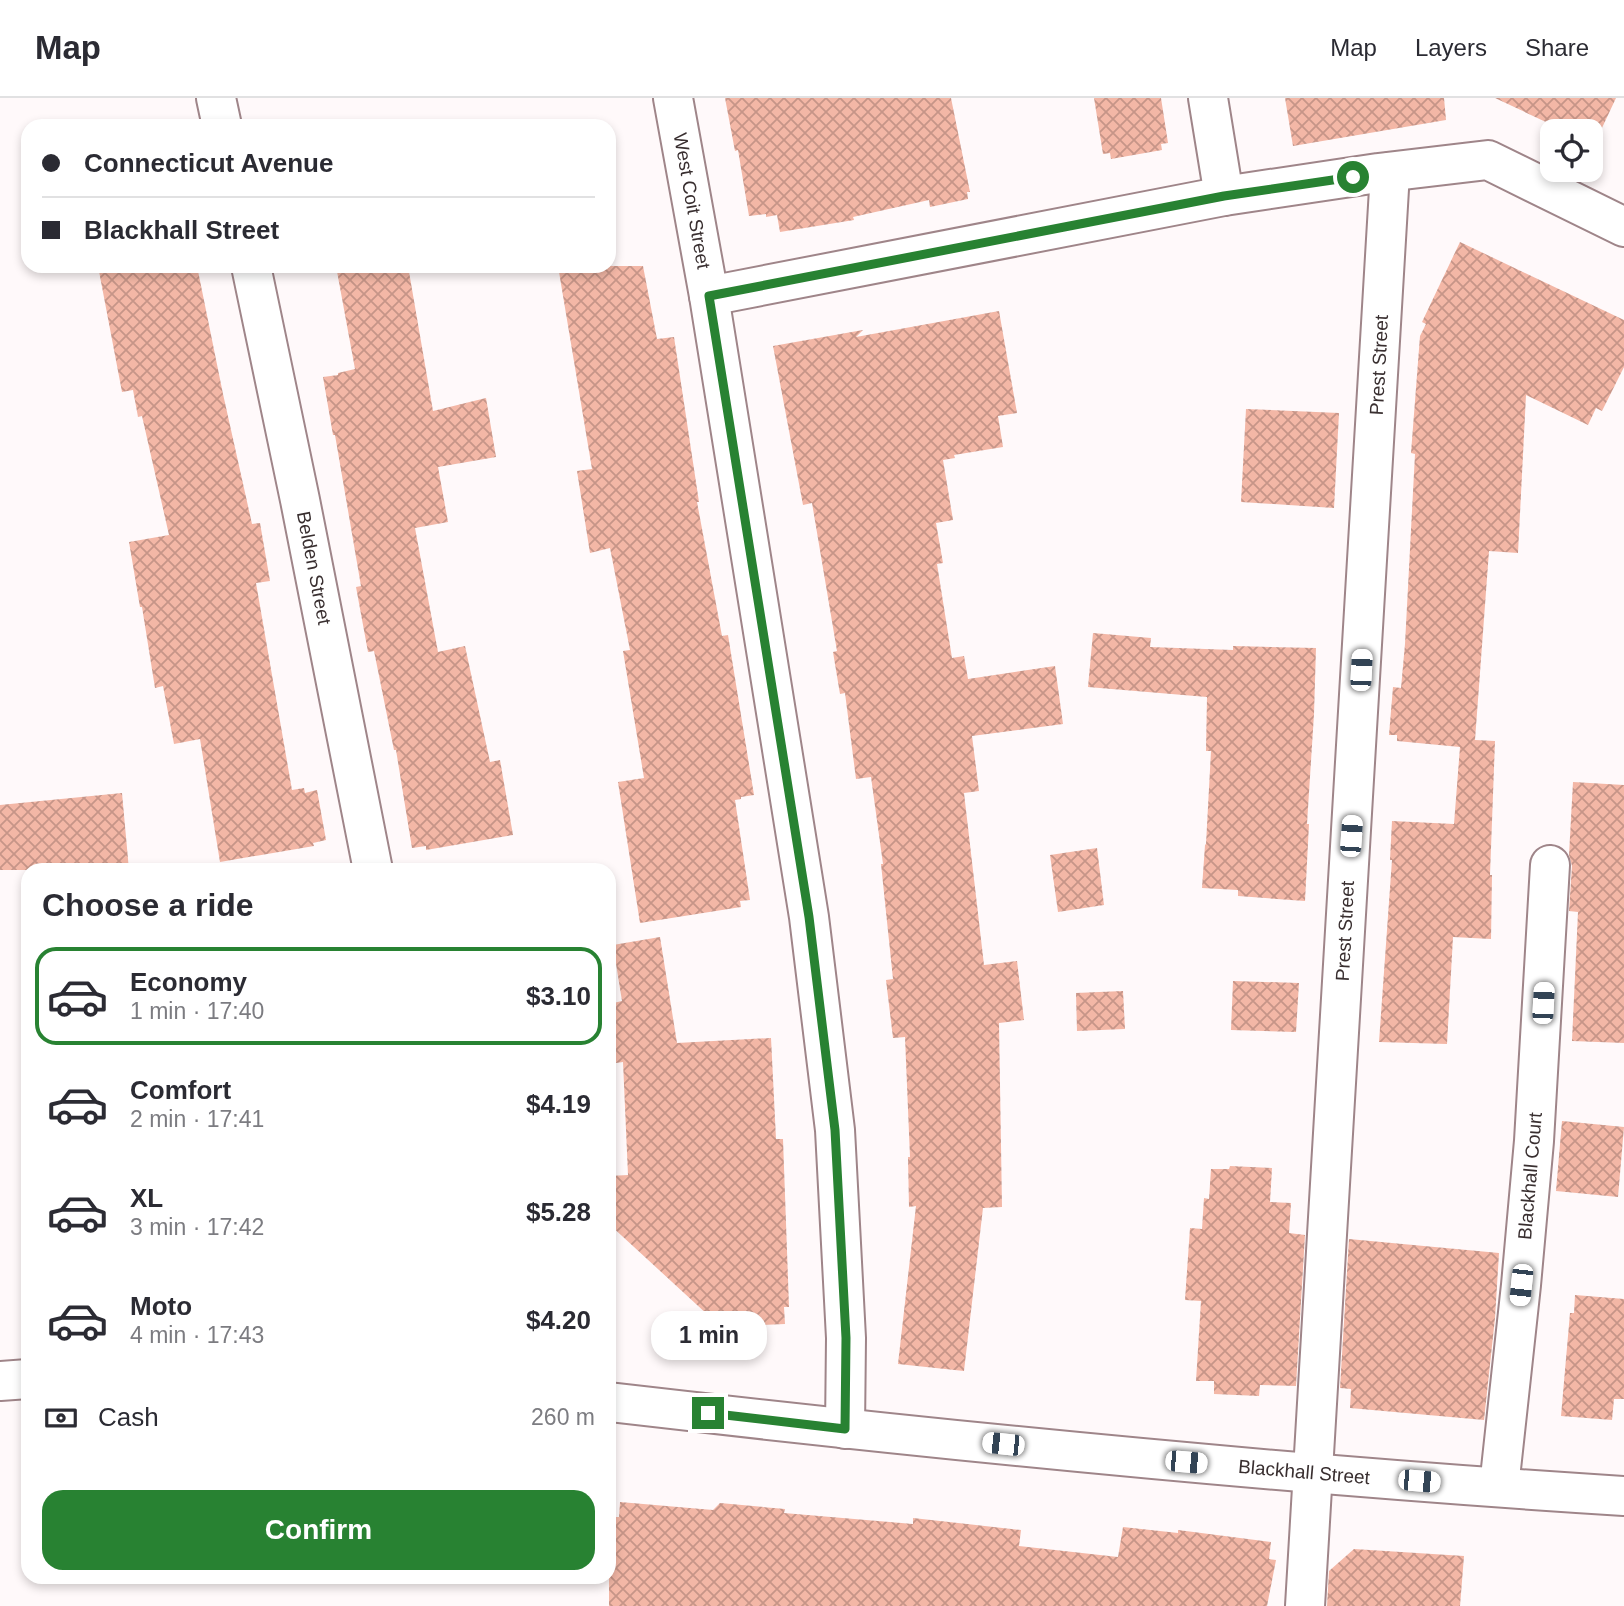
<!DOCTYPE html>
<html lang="en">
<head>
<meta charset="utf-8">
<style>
	body { margin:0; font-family:Arial,sans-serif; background:#f2f2f3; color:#2b2b33; height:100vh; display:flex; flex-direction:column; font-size:26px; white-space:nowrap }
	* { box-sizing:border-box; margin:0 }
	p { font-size:23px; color:#7c7c81 }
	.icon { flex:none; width:38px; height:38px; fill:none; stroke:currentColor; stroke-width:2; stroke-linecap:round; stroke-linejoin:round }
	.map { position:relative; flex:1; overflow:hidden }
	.panel { position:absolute; left:21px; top:765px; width:595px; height:721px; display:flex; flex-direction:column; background:#fff; border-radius:21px; box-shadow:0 4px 10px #0003 }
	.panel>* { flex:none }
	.guide { position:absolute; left:21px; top:21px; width:595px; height:154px; border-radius:21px; box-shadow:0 4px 10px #0003; display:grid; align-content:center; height:154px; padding:0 21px; background:#fff }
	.fabs { position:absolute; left:1540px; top:21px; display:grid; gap:14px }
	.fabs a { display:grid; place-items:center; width:63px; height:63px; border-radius:14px; background:#fff; box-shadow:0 4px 10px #0003; font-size:35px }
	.end { position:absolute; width:32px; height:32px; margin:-16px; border:9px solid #288232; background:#fff; box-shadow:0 0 0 4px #fff }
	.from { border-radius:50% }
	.bubble { position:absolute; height:49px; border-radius:21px; background:#fff; box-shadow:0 4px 10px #0003; font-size:23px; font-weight:700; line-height:49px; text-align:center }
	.car { position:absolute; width:21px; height:42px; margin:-21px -10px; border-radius:9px; box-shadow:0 0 5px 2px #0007; background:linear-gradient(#fff 24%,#345 0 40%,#fff 0 76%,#345 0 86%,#fff 0) }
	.guide b { display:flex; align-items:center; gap:24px; height:66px; font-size:26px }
	.guide b+b { border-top:2px solid #e1e1e2 }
	.guide i { width:18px; height:18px; background:#2b2b33 }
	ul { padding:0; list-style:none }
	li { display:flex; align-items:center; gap:21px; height:98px; margin:0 14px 10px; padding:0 7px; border:4px solid transparent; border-radius:21px }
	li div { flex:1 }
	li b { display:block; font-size:26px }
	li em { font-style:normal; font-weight:700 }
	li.current { border-color:#288232 }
	li>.icon { width:63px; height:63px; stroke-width:1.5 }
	h2 { padding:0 21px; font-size:32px; line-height:84px }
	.pay { display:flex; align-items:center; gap:18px; height:77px; padding:0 21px; font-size:26px }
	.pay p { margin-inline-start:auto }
	.primary-button { display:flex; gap:14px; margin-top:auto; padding:14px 21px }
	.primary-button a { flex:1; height:80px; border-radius:21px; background:#288232; color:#fff; font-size:28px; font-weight:700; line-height:80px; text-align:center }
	header { display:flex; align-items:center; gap:42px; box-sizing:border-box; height:98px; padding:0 35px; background:#fff; border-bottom:2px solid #e1e1e2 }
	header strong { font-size:33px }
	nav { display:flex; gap:38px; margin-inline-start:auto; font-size:24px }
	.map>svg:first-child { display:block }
	.building { fill:url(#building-cross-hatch) }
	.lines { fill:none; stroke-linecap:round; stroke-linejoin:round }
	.minor-casing { stroke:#9f8589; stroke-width:42 }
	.minor { stroke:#fff; stroke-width:38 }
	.route { stroke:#288232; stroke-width:9 }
	.labels { text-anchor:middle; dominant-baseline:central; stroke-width:7; stroke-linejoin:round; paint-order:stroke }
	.street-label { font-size:19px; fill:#392f30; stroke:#fff }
</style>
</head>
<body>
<header>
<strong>Map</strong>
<nav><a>Map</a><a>Layers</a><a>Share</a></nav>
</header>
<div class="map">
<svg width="1624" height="1508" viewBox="0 0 1624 1508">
	<defs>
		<pattern id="building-cross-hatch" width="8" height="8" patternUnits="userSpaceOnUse" patternTransform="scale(1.75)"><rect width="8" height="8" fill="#f3b7a6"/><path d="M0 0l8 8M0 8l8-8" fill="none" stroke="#c69588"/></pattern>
	</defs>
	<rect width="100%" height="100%" fill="#fff9fa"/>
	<!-- building -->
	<g class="building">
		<path d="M 725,0 L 951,0 L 970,94 L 967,94 L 968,101 L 930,109 L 929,102 L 853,119 L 854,122 L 780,134 L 777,117 L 766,119 L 766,116 L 749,118 L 738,52 L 735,53 Z"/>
		<path d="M 1094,0 L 1161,0 L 1168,45 L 1161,46 L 1162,52 L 1111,61 L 1110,55 L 1103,56 Z"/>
		<path d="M 1285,0 L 1444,0 L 1446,22 L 1293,48 Z"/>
		<path d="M 1495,0 L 1616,0 L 1594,47 L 1591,45 L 1591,33 L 1565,33 Z"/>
		<path d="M 1460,144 L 1624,222 L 1624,269 L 1602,313 L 1596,310 L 1588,327 L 1526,297 L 1518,455 L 1489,453 L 1475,642 L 1495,643 L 1490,777 L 1492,777 L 1491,841 L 1453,839 L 1447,946 L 1379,944 L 1392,762 L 1390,762 L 1392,723 L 1454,726 L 1460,649 L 1397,643 L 1397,637 L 1389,637 L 1393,589 L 1401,590 L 1405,546 L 1415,356 L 1411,355 L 1420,238 L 1426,226 L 1422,224 Z"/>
		<path d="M 98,168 L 197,168 L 223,296 L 252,426 L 260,425 L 270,483 L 256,485 L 292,692 L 304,690 L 305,695 L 317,692 L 326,742 L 313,745 L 314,748 L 220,764 L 200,641 L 174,646 L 163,588 L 155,590 L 142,509 L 140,509 L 129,444 L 169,437 L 142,318 L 138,319 L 133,292 L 122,294 Z"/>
		<path d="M 336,168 L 408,168 L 433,313 L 486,300 L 496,359 L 438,369 L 448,424 L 415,430 L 438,554 L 465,548 L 490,664 L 500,662 L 513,737 L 426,752 L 426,748 L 412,750 L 396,652 L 394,652 L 374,553 L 368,554 L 356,489 L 361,488 L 335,337 L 333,337 L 323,279 L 338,277 L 338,275 L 355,271 Z"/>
		<path d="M 558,168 L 643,168 L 657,241 L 674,239 L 699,404 L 697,404 L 722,538 L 728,537 L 754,697 L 741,699 L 741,701 L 735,702 L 750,802 L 740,803 L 741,809 L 640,825 L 618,684 L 644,680 L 623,553 L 630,552 L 610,450 L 590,455 L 577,373 L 592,371 Z"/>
		<path d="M 999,213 L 1017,315 L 998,318 L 1003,349 L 954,357 L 955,360 L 943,362 L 953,422 L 936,425 L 943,465 L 937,466 L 952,560 L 964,558 L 968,581 L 1055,568 L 1063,626 L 972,638 L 979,693 L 964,695 L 984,867 L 1017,863 L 1024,922 L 999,925 L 1002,1109 L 983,1110 L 964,1273 L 898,1266 L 916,1108 L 909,1109 L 908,1059 L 910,1059 L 905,939 L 893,940 L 886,882 L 893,881 L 881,766 L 883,766 L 871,679 L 856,681 L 845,595 L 840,596 L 833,554 L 837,553 L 812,405 L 803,407 L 773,248 L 863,232 L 856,239 Z"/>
		<path d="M 1246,311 L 1339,315 L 1334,410 L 1241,404 Z"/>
		<path d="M 1093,535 L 1151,540 L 1150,549 L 1233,552 L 1233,548 L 1316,550 L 1314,616 L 1307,726 L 1309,726 L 1305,803 L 1238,798 L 1238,792 L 1202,790 L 1205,747 L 1206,746 L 1211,653 L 1206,653 L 1207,599 L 1088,589 Z"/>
		<path d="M 1573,684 L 1624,687 L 1624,945 L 1572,943 L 1578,814 L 1569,813 L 1572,768 L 1569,757 Z"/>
		<path d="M 122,695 L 129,772 L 0,772 L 0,707 Z"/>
		<path d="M 1097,750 L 1104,807 L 1058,814 L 1050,757 Z"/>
		<path d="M 660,839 L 677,945 L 771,940 L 776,1041 L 783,1041 L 789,1209 L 784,1209 L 785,1226 L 721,1229 L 609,1126 L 609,1078 L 628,1077 L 623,964 L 609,966 L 609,906 L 622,903 L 613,847 Z"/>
		<path d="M 1233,883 L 1299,885 L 1296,934 L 1231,932 Z"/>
		<path d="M 1123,893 L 1125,931 L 1077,933 L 1076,895 Z"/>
		<path d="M 1562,1023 L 1624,1029 L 1618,1099 L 1556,1093 Z"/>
		<path d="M 1230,1068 L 1272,1070 L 1270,1104 L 1291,1105 L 1289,1135 L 1305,1137 L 1296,1288 L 1260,1287 L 1259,1298 L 1214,1296 L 1214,1283 L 1196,1283 L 1201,1203 L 1185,1202 L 1190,1130 L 1202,1131 L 1204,1100 L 1209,1101 L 1211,1071 L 1229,1071 Z"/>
		<path d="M 1349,1141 L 1499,1155 L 1495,1220 L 1484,1322 L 1350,1310 L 1351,1291 L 1340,1290 Z"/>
		<path d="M 1575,1197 L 1624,1201 L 1624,1301 L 1614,1301 L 1612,1322 L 1561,1318 L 1570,1215 L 1574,1215 Z"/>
		<path d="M 620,1404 L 713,1412 L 720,1405 L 785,1411 L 784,1415 L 913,1426 L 913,1420 L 1021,1432 L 1019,1448 L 1118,1459 L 1123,1429 L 1178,1435 L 1178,1432 L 1271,1444 L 1269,1461 L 1276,1462 L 1267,1508 L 609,1508 L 609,1434 L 615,1435 L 616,1419 L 619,1419 Z"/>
		<path d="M 1354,1451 L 1464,1458 L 1460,1508 L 1327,1508 L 1329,1473 Z"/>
	</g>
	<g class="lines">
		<!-- minor casing -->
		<g class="minor-casing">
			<g id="minor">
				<path d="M 216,0 L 222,28"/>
				<path d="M 673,0 L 709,198 L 809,819 L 835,1032 L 846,1240 L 845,1331"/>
				<path d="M 1208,0 L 1224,98"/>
				<path d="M 251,168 L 300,402 L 373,772"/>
				<path d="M 709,198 L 1224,98 L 1378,75 L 1488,62 L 1624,129"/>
				<path d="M 0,1283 L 28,1281"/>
				<path d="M 609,1304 C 946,1343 1285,1377 1624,1398"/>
				<path d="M 1499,1389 L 1521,1187 L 1534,1043 L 1550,767"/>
				<path d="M 1305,1508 L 1390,74"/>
			</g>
		</g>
		<!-- minor -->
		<use href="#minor" class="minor"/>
	</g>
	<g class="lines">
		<!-- route -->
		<path class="route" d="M 708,1315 L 845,1331 L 846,1240 L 835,1032 L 809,819 L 709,198 L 1224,98 L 1353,79"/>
	</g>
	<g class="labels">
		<!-- street labels -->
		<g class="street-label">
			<text transform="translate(692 103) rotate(80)">West Coit Street</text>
			<text transform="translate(1379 267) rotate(-87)">Prest Street</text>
			<text transform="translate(314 470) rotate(79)">Belden Street</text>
			<text transform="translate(1345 833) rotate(-87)">Prest Street</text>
			<text transform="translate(1530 1078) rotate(-85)">Blackhall Court</text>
			<text transform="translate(1304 1374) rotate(5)">Blackhall Street</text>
		</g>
	</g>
</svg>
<div class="fabs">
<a><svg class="icon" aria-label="locate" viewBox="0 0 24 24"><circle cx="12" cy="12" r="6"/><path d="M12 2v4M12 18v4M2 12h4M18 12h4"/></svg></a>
</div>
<i class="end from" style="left:1353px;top:79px"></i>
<i class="end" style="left:708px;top:1315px"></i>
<div class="bubble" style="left:651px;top:1213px;width:116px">1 min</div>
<i class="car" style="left:1361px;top:572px;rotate:3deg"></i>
<i class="car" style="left:1351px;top:738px;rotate:4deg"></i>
<i class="car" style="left:1543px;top:905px;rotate:3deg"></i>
<i class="car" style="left:1521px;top:1187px;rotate:186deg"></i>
<i class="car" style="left:1003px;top:1346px;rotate:276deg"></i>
<i class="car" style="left:1186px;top:1364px;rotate:95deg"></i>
<i class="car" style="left:1419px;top:1383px;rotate:95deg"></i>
<div class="guide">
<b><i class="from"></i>Connecticut Avenue</b>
<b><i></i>Blackhall Street</b>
</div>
<section class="panel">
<h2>Choose a ride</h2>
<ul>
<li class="current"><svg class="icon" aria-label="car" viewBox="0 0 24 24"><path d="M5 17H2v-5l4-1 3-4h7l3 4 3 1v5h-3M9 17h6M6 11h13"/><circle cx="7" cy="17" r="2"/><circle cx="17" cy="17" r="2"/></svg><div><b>Economy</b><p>1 min · 17:40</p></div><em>$3.10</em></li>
<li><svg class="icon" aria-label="car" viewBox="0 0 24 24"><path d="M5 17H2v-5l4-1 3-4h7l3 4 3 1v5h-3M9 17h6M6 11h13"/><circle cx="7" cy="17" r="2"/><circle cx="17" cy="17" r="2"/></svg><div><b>Comfort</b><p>2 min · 17:41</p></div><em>$4.19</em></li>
<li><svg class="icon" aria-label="car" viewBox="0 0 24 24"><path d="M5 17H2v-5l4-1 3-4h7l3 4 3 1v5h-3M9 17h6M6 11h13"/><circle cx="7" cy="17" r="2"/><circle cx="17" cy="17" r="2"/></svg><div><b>XL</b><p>3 min · 17:42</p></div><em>$5.28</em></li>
<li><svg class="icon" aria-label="car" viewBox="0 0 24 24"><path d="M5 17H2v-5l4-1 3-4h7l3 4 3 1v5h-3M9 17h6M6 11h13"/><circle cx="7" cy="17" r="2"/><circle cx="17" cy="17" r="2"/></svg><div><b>Moto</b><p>4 min · 17:43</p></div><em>$4.20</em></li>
</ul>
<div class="pay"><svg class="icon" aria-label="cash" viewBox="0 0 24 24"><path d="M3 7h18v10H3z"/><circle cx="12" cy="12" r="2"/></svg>Cash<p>260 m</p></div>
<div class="primary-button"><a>Confirm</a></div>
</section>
</div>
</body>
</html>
